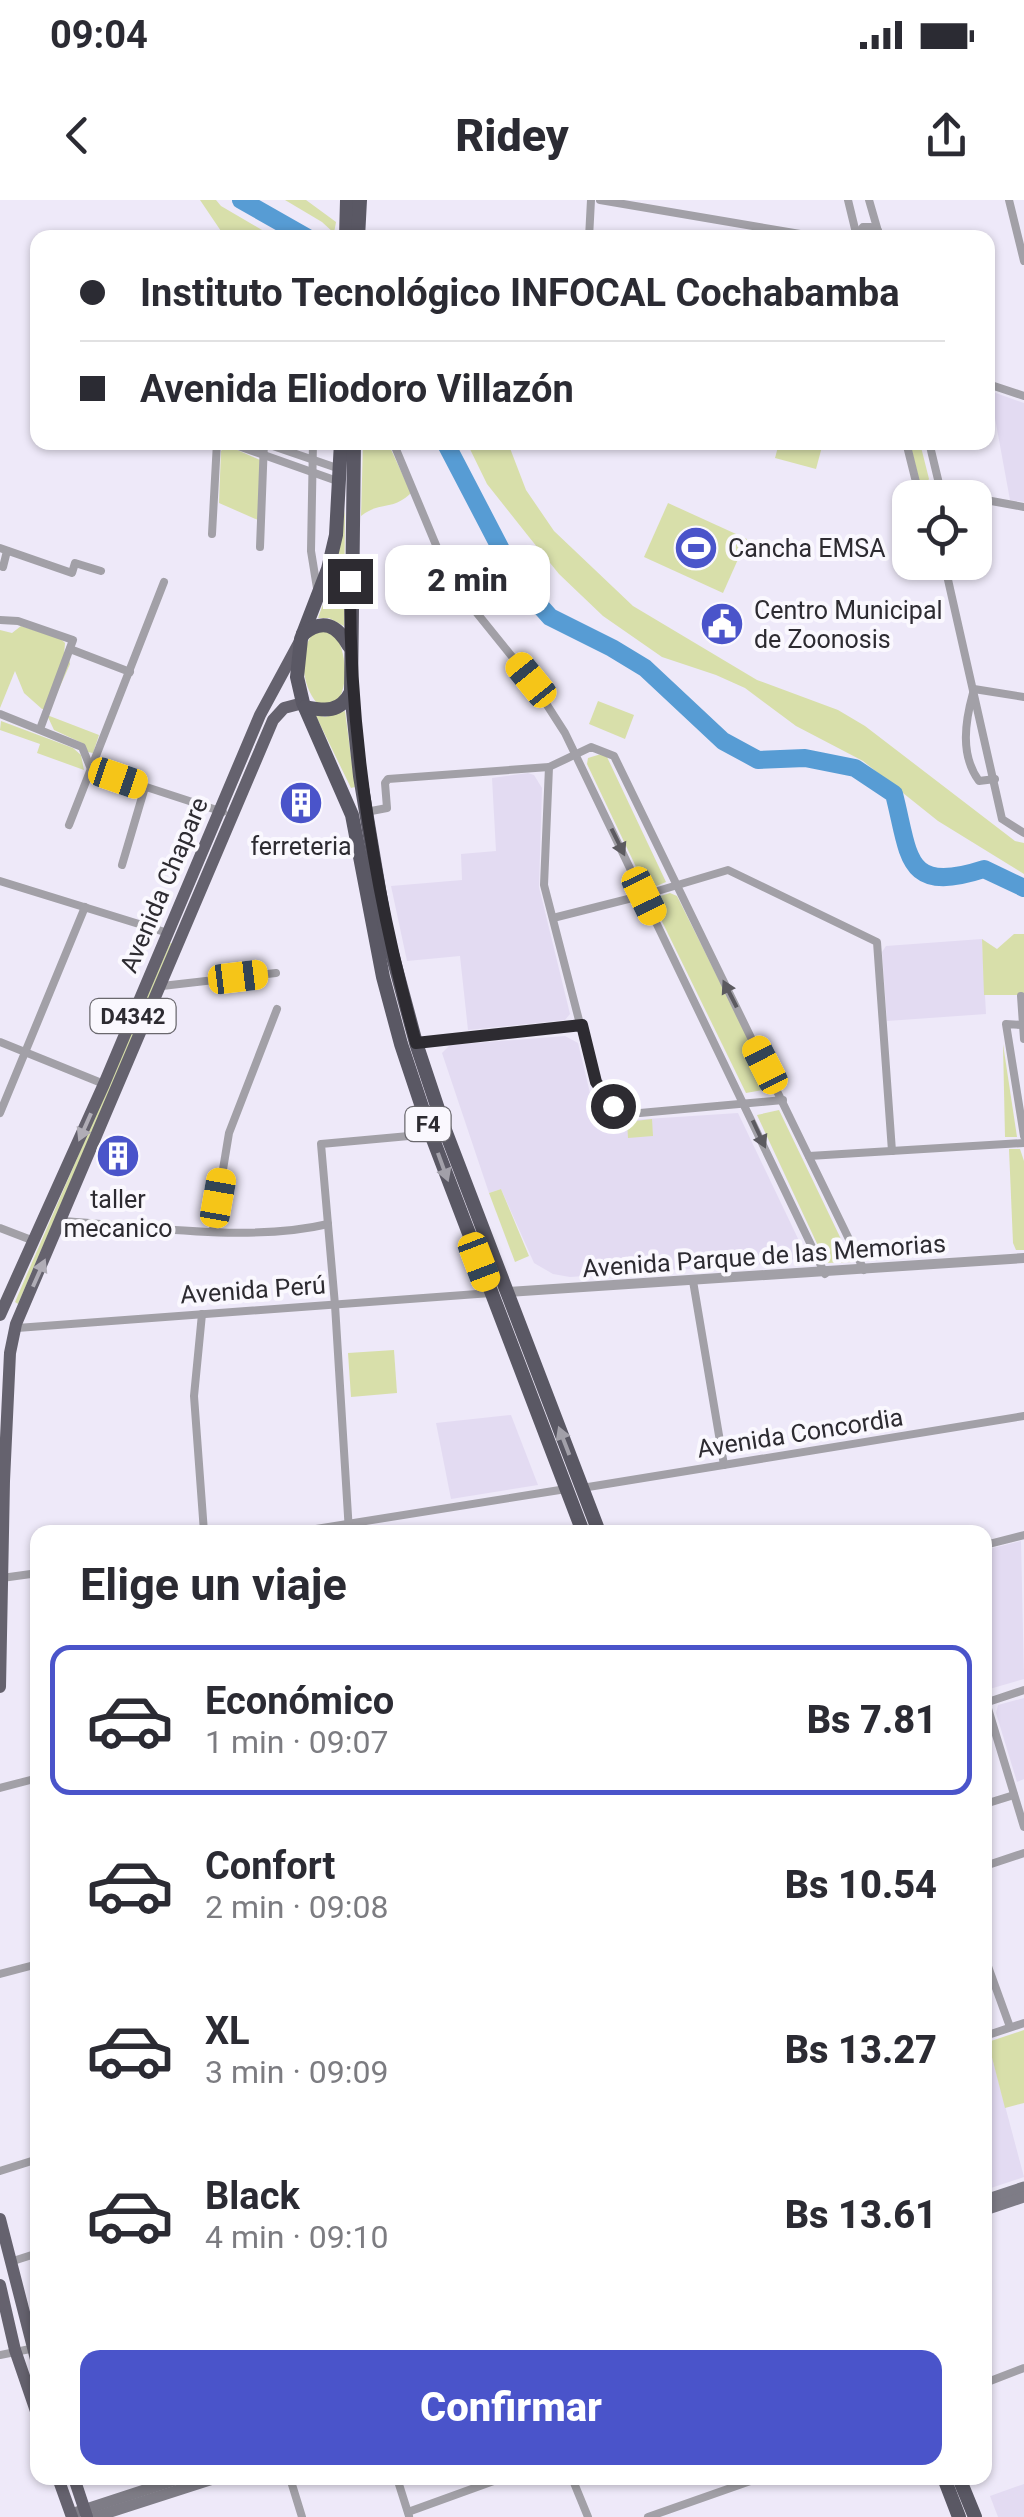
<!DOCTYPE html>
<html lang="es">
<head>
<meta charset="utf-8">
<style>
	body { margin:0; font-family:Roboto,sans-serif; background:#f2f2f3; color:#2b2b33; height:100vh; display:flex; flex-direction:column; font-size:38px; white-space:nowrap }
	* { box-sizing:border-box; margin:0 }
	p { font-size:32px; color:#7c7c81 }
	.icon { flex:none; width:55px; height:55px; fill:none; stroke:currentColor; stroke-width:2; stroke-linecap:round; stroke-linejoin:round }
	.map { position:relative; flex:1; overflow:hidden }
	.side { position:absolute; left:30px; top:1325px; width:962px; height:960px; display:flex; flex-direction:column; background:#fff; border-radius:20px; box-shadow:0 2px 8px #0004 }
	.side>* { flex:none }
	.guide { position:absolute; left:30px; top:30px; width:965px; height:220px; border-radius:20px; box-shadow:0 2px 8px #0004; display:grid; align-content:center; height:220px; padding:0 50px; background:#fff }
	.fabs { position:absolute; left:892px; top:280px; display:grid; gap:20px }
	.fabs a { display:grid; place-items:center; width:100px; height:100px; border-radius:20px; background:#fff; box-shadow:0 2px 8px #0004; font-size:50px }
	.end { position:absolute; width:45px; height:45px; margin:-22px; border:12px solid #2d2b31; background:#fff; box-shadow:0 0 0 5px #fff }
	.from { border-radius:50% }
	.bubble { position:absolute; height:70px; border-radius:20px; background:#fff; box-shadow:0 2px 8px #0004; font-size:32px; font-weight:800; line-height:70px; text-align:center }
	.car { position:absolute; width:30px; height:60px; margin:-30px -15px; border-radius:12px; box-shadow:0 0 8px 2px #0007; background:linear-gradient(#f5c518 24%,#345 0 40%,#f5c518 0 76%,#345 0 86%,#f5c518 0) }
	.guide b { display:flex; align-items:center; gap:35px; height:95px; font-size:38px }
	.guide b+b { border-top:2px solid #e1e1e2 }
	.guide i { width:25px; height:25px; background:#2b2b33 }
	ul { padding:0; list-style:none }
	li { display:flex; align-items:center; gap:30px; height:150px; margin:0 20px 15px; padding:0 30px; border:5px solid transparent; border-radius:20px }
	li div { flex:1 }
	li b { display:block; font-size:38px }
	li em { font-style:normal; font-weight:800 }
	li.active { border-color:#4a54ca }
	li>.icon { width:90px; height:90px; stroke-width:1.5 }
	h2 { padding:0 50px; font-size:45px; line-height:120px }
	.cta { display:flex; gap:20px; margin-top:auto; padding:20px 50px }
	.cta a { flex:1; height:115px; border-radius:20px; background:#4a54ca; color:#fff; font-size:40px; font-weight:800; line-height:115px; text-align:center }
	.status { display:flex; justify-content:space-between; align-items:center; height:70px; padding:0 50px; background:#fff; direction:ltr }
	.status svg { height:28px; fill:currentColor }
	header { display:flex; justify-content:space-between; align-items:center; height:130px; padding:0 50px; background:#fff; font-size:45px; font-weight:800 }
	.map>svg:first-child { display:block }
	.built { fill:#e3dbf2 }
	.green { fill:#d8dfaa }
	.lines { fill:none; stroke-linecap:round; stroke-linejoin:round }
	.river { stroke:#579cd4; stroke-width:18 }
	.minor { stroke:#a2a0a7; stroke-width:8 }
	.tertiary { stroke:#a2a0a7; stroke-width:10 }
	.secondary { stroke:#7e7c86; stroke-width:11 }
	.primary { stroke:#65626e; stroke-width:12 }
	.trunk { stroke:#5a5864; stroke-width:14 }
	.oneway { fill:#5c5a60 }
	.oneway2 { fill:#b0adb6 }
	.oneway3 { fill:#a2a0a9 }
	.route { stroke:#2d2b31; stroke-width:12 }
	.labels { text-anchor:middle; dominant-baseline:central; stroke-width:8; stroke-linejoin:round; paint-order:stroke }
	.shield { fill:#faf8fe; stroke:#6a686e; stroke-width:2.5 }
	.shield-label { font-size:22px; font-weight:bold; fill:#2d2b31 }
	.poi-label { font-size:25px; fill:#2d2b31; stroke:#faf8fe; text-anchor:start }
	.street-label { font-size:25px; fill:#2d2b31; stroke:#faf8fe }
</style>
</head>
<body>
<div class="status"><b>09:04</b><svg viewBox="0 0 49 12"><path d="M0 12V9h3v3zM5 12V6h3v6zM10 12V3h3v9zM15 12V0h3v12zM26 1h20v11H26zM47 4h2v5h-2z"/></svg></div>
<header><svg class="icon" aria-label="back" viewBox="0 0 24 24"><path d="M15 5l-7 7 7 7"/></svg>Ridey<svg class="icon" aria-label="share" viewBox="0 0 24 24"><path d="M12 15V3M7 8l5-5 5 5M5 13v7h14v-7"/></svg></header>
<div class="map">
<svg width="1024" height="2317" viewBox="0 0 1024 2317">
	<rect width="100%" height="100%" fill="#eee9f9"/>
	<!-- built -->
	<g class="built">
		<path d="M 990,191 L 1024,203 L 1024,302 L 1010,300 Z"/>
		<path d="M 528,573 L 534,575 L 542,588 L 539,687 L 570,814 L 565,820 L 468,830 L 460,756 L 407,761 L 391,686 L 462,680 L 461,654 L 496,651 L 492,578 Z"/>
		<path d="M 982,739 L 986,814 L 887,821 L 882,752 L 886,746 Z"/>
		<path d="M 565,836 L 578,843 L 591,897 L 611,915 L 631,920 L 738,913 L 802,1047 L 799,1055 L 794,1060 L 782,1063 L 570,1077 L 553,1074 L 534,1063 L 501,989 L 489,993 L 442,853 L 450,845 Z"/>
		<path d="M 511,1215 L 538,1285 L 451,1299 L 436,1223 Z"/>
		<path d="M 1021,1341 L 1024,1479 L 986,1490 L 985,1350 Z"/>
		<path d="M 1024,1498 L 1024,1579 L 1017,1582 L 996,1513 L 998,1505 Z"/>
		<path d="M 988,1842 L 1024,1977 L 985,1990 L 985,1843 Z"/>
		<path d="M 1024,2284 L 1024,2317 L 998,2317 L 990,2296 Z"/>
	</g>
	<!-- green -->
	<g class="green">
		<path d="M 200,0 L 216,0 L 221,6 L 274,37 L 225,37 Z"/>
		<path d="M 285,0 L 306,0 L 336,22 L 334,33 L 322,22 Z"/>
		<path d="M 363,243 L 388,243 L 411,293 C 391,312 382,300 361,316 Z"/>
		<path d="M 467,243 L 508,243 L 526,290 L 554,331 L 633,406 L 757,480 L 838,510 L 865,526 L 1015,641 L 1024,643 L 1024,674 L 938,621 L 863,561 L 796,526 L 745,488 L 716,475 L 662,457 L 603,416 L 559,374 L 529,337 L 487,284 Z"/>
		<path d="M 779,243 L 823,243 L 816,269 L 775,258 Z"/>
		<path d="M 910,243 L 920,243 L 929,279 L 926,284 L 919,280 Z"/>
		<path d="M 226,245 L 260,260 L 258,320 L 219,303 L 221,251 Z"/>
		<path d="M 668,303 L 747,339 L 723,393 L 644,357 Z"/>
		<path d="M 345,309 L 344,426 L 329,418 L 318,418 L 337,366 Z"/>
		<path d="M 21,426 L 61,439 L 65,443 L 64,455 L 69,458 L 70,464 L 50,509 L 42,509 L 24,493 L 15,471 L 0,508 L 0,430 L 12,433 Z"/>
		<path d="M 315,431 L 334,432 C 346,450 350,486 336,503 L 317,503 C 301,485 298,449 315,431 Z"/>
		<path d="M 598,501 L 634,515 L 625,539 L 589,524 Z"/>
		<path d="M 345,511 L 355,587 L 351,588 L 315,514 L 325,517 Z"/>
		<path d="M 47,515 L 99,535 L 93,553 L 88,552 L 82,543 L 54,530 Z"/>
		<path d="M 1,521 L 73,548 L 81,555 L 84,570 L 37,553 L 40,544 L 0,530 Z"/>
		<path d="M 601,554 L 607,557 L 666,682 L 647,690 L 587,564 L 588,558 Z"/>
		<path d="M 670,693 L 677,696 L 773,888 L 746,893 L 651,699 Z"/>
		<path d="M 1014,734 L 1024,734 L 1024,795 L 984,795 L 982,739 L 997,749 Z"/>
		<path d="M 170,743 L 173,744 L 18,1104 L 15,1102 Z"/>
		<path d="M 1003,844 L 1017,937 L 1005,937 Z"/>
		<path d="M 779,910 L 852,1062 L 826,1063 L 757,915 Z"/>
		<path d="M 652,919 L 653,936 L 628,938 L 627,922 Z"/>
		<path d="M 1009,949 L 1020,949 L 1024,961 L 1024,1050 L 1016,1050 L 1013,1043 Z"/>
		<path d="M 501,989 L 529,1056 L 515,1062 L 489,993 Z"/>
		<path d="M 394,1150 L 397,1193 L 351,1197 L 348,1153 Z"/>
		<path d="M 1024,1830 L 1024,1903 L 1005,1908 L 988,1842 Z"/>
	</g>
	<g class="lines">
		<!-- river -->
		<g class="river">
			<path d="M 241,0 L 308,38"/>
			<path d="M 445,242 L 517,380 L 550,417 L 612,448 L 645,468 L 723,541 L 758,560 L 805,558 L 855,568 L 894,594 C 910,656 904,695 984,669 L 1024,688"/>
		</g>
		<!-- minor -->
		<g class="minor">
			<path d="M 600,0 L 824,38"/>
			<path d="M 848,0 L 856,33"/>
			<path d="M 869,0 L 880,38"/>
			<path d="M 1009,0 L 1024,61"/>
			<path d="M 589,38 L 591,0"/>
			<path d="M 854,38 L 863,27 L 871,27 L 878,31"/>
			<path d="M 988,184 L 1024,196"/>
			<path d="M 227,242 L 340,282"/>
			<path d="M 313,242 L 311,351 L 317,388"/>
			<path d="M 393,242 L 451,381 L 531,480 L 565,533 L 825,1074"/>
			<path d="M 906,242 L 920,298"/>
			<path d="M 929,242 L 941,292 L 940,298"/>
			<path d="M 264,243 L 340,269"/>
			<path d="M 919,297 L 941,292 L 973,298"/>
			<path d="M 975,298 L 1024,307"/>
			<path d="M 212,334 L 217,242"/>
			<path d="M 260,347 L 264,242"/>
			<path d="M 0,348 L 72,373 L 75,363 L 101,371"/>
			<path d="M 944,362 L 1002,619 L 1024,633"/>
			<path d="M 3,367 L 7,351"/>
			<path d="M 0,420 L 18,421 L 73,440 L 40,529"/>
			<path d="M 70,449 L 130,472"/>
			<path d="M 974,489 L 1024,497"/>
			<path d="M 973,493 C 965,522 960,555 979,581 L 995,579"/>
			<path d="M 0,514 L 82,547 L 91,569 L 223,612"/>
			<path d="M 549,567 L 544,685 L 595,882 C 606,902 617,912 640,913 L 783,900"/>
			<path d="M 366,612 L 387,608 L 385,583 L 388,579 L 549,567 L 591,547 L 614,556 L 864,1070"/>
			<path d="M 69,625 L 164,382"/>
			<path d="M 122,665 L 145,587"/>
			<path d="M 0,681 L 168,733"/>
			<path d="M 553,718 L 644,695 L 728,670 L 877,742 L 892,951"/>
			<path d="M 162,786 L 276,773"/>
			<path d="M 1021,796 L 1024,839"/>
			<path d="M 1022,825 L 1006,824 L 1024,936"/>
			<path d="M 0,842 L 104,884"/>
			<path d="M 417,843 L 582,825"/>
			<path d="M 0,913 L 85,707"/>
			<path d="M 809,956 L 1024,943"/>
			<path d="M 62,1021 C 145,1026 248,1043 328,1024"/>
			<path d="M 0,1028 L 34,1041"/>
			<path d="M 213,1030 L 229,933 L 277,809"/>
			<path d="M 693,1081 L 724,1265"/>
			<path d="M 202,1114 L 194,1196 L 204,1332"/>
			<path d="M 17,1128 L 491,1093"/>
			<path d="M 582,1288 L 1024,1216"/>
			<path d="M 297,1332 L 566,1289"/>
			<path d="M 349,1332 L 335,1105 L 321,944 L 431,934"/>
			<path d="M 985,1345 L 1024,1335"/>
			<path d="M 2,1378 L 38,1373"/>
			<path d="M 986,1502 L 1024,1627"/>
			<path d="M 985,1503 L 1024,1490"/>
			<path d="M 0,1588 L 38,1578"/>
			<path d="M 985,1604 L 1014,1595"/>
			<path d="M 985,1666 L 1024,1653"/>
			<path d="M 985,1758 L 1010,1827"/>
			<path d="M 0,1774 L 38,1764"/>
			<path d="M 985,1836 L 1024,1823"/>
			<path d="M 0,1971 L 38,1959"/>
			<path d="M 10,2062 L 38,2053"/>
			<path d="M 0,2155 L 35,2148"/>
			<path d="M 985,2183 L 1024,2168"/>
			<path d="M 290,2278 L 302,2317"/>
			<path d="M 397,2278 L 409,2316"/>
			<path d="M 572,2278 L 588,2317"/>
			<path d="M 408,2312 L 502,2278"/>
			<path d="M 648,2317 L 759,2278"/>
		</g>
		<!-- tertiary -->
		<path class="tertiary" d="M 507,1092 L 1024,1058"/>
		<!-- secondary -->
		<g class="secondary">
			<path d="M 985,2000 L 1024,1987"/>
			<path d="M 985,2010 L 1024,1997"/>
			<path d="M 71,2314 L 181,2278"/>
			<path d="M 95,2317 L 216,2278"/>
		</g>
		<!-- primary -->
		<g class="primary">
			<path d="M 0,1115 L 104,884 L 260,515 L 300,441"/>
			<path d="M 0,1487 L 4,1281 L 10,1153 L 16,1124 L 273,520 L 284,508 L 303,503"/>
			<path d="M 0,2019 L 38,2167"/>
			<path d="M 0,2085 L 15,2150 L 38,2217"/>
			<path d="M 58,2278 L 72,2317"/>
			<path d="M 74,2278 L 87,2317"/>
		</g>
		<!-- trunk -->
		<g class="trunk">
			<path d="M 346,38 L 347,0"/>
			<path d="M 358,38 L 360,0"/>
			<path d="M 341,242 L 336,335 L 328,369 L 301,439 L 297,477 L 303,503 L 352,615 L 383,777 L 401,844 L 431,934 L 583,1332"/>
			<path d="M 354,242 L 351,492 L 360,576 L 386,731 L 416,843 L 445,930 L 599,1332"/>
			<path d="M 303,434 C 323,418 337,425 349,446"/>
			<path d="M 305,507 C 325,511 340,513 351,492"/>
			<path d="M 944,2278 L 959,2317"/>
			<path d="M 959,2278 L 975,2317"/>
		</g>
	</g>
	<!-- one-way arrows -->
	<defs><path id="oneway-solid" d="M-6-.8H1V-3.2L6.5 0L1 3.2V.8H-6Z" transform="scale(2.5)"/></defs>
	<g class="oneway">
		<use href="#oneway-solid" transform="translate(618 642) rotate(64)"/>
		<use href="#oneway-solid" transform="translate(730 794) rotate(-117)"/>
		<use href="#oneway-solid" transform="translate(759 934) rotate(65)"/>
	</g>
	<g class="oneway2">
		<use href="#oneway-solid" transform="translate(85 927) rotate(114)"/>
		<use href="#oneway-solid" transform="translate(39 1073) rotate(-66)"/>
	</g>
	<g class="oneway3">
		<use href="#oneway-solid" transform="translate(443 967) rotate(70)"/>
		<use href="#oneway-solid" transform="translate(564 1241) rotate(-111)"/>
	</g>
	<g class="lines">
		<!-- route -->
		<path class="route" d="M 350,381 C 349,539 374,691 416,843 L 582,825 L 596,882 L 613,906"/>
	</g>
	<!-- icons -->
	<defs>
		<g id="stadium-disc" transform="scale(2.25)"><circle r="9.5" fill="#4a54ca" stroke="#faf8fe"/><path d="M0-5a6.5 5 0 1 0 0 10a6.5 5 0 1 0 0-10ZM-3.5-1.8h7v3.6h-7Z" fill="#fff"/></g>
		<g id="civic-disc" transform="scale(2.25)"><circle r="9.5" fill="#4a54ca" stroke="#faf8fe"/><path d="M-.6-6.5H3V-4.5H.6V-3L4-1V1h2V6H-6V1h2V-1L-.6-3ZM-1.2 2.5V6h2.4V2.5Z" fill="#fff"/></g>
		<g id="building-disc" transform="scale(2.25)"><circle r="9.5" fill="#4a54ca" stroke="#faf8fe"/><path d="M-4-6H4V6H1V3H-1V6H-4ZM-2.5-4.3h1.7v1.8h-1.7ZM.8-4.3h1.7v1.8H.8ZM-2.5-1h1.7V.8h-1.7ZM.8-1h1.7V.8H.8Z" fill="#fff"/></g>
	</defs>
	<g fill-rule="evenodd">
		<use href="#stadium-disc" x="696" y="348"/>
		<use href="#civic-disc" x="722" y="424"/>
		<use href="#building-disc" x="301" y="603"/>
		<use href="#building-disc" x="118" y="956"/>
	</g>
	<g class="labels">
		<!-- shield labels -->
		<g class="shield">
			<rect x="90.5" y="799" width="85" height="34" rx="8"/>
			<rect x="405.5" y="907" width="45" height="34" rx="8"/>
		</g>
		<g class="shield-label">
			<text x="133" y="816">D4342</text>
			<text x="428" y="924">F4</text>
		</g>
		<!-- poi labels -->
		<g class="poi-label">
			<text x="728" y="348">Cancha EMSA</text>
			<text x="754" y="410">Centro Municipal<tspan x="754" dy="29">de Zoonosis</tspan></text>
			<text x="301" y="646" text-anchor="middle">ferreteria</text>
			<text x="118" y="999" text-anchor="middle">taller<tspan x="118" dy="29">mecanico</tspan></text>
		</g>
		<!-- street labels -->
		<g class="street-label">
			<text transform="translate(164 685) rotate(-67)">Avenida Chapare</text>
			<text transform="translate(764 1056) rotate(-4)">Avenida Parque de las Memorias</text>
			<text transform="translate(253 1090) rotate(-4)">Avenida Perú</text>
			<text transform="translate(800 1233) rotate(-9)">Avenida Concordia</text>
		</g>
	</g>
</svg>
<div class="fabs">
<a><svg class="icon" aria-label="locate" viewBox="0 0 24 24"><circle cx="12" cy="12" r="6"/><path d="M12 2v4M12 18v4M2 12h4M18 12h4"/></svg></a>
</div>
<i class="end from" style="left:613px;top:906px"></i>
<i class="end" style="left:350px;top:381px"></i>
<div class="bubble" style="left:385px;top:345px;width:165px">2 min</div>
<i class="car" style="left:531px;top:480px;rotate:321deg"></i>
<i class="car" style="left:118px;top:578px;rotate:109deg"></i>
<i class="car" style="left:644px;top:696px;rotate:154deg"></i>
<i class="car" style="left:238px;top:777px;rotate:83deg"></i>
<i class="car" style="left:765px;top:865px;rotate:333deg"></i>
<i class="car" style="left:218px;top:998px;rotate:10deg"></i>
<i class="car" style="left:479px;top:1062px;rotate:159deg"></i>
<div class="guide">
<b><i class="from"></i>Instituto Tecnológico INFOCAL Cochabamba</b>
<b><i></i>Avenida Eliodoro Villazón</b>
</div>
<section class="side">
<h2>Elige un viaje</h2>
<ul>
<li class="active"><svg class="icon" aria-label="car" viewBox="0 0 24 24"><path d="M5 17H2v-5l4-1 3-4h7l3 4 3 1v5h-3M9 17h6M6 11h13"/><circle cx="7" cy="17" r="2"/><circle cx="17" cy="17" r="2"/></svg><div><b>Económico</b><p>1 min · 09:07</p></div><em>Bs 7.81</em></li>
<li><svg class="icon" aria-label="car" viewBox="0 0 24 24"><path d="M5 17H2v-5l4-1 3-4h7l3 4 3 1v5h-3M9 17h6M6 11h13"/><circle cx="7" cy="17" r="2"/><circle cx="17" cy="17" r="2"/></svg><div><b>Confort</b><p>2 min · 09:08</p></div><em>Bs 10.54</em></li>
<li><svg class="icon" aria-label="car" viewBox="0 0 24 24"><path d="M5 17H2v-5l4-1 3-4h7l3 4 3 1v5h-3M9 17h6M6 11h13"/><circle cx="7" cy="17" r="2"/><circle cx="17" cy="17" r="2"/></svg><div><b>XL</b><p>3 min · 09:09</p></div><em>Bs 13.27</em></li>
<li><svg class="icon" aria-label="car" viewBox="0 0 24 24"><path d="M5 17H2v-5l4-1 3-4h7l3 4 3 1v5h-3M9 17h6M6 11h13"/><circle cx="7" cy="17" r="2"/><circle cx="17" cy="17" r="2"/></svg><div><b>Black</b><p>4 min · 09:10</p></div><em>Bs 13.61</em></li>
</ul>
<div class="cta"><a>Confirmar</a></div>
</section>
</div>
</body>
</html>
